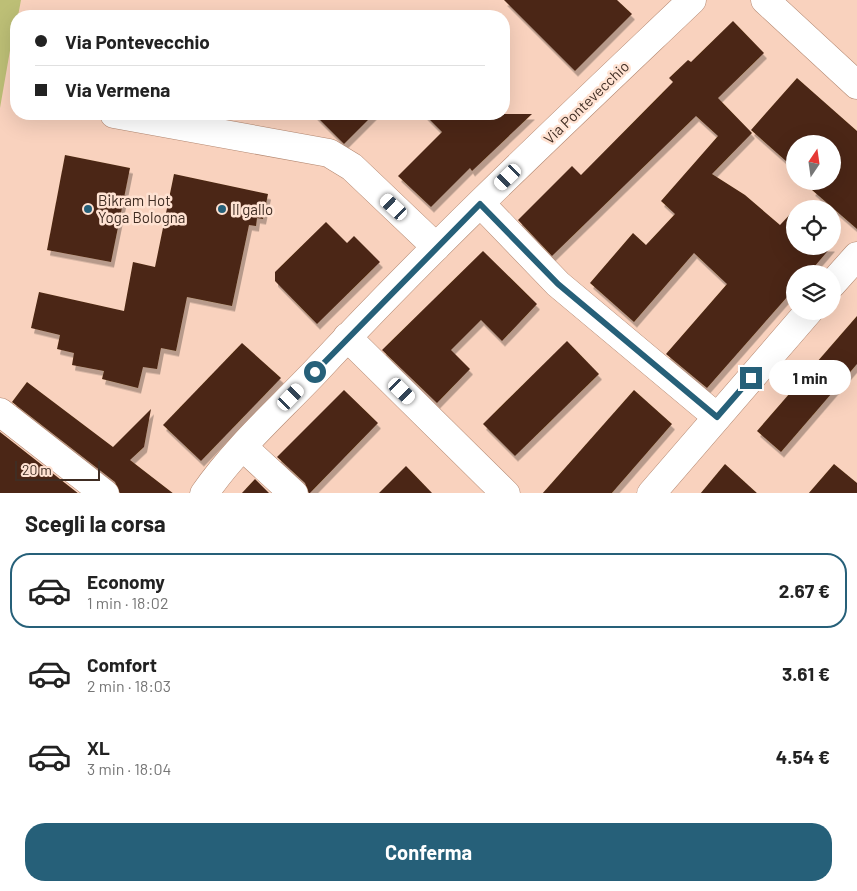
<!DOCTYPE html>
<html lang="it">
<head>
<meta charset="utf-8">
<style>
	body { margin:0; font-family:Barlow,sans-serif; background:#f2f2f2; color:#222; height:100vh; display:flex; flex-direction:column; font-size:19px; white-space:nowrap }
	* { box-sizing:border-box; margin:0 }
	p { font-size:16px; color:#767676 }
	.icon { flex:none; width:28px; height:28px; fill:none; stroke:currentColor; stroke-width:2; stroke-linecap:round; stroke-linejoin:round }
	.map { position:relative; height:493px; overflow:hidden }
	.side { display:flex; flex-direction:column; background:#fff; flex:1 }
	.side>* { flex:none }
	.top-card { position:absolute; left:10px; top:10px; width:500px; height:110px; border-radius:20px; box-shadow:0 5px 20px #0002; display:grid; align-content:center; height:110px; padding:0 25px; background:#fff }
	.needle { width:32px; rotate:13deg }
	.buttons { position:absolute; left:786px; top:135px; display:grid; gap:10px }
	.buttons a { display:grid; place-items:center; width:55px; height:55px; border-radius:50%; background:#fff; box-shadow:0 5px 20px #0002; font-size:25px }
	.scale { position:absolute; left:15px; bottom:12px; width:85px; box-sizing:border-box; padding-left:5px; border:2px solid #402d23; border-top:0; font-size:14px; line-height:18px; white-space:nowrap; color:#402d23; -webkit-text-stroke:4px #ffe2d2; paint-order:stroke }
	.end { position:absolute; width:22px; height:22px; margin:-11px; border:6px solid #266079; background:#fff; box-shadow:0 0 0 2px #fff }
	.from { border-radius:50% }
	.bubble { position:absolute; height:35px; border-radius:18px; background:#fff; box-shadow:0 5px 20px #0002; font-size:16px; font-weight:700; line-height:35px; text-align:center }
	.car { position:absolute; width:15px; height:30px; margin:-15px -8px; border-radius:6px; box-shadow:0 0 4px 1px #0007; background:linear-gradient(#fff 24%,#345 0 40%,#fff 0 76%,#345 0 86%,#fff 0) }
	.top-card b { display:flex; align-items:center; gap:18px; height:48px; font-size:19px }
	.top-card b+b { border-top:1px solid #e0e0e0 }
	.top-card i { width:12px; height:12px; background:#222 }
	ul { padding:0; list-style:none }
	li { display:flex; align-items:center; gap:15px; height:75px; margin:0 10px 8px; padding:0 15px; border:2px solid transparent; border-radius:20px }
	li div { flex:1 }
	li b { display:block; font-size:19px }
	li em { font-style:normal; font-weight:700 }
	li.current { border-color:#266079 }
	li>.icon { width:45px; height:45px; stroke-width:1.5 }
	h2 { padding:0 25px; font-size:22px; line-height:60px }
	.button { display:flex; gap:10px; margin-top:auto; padding:10px 25px }
	.button a { flex:1; height:58px; border-radius:20px; background:#266079; color:#fff; font-size:20px; font-weight:700; line-height:58px; text-align:center }
	.map>svg:first-child { display:block }
	.green { fill:#bdbf76 }
	.building { fill:#4c2812; filter:url(#shadow) }
	.lines { fill:none; stroke-linecap:round; stroke-linejoin:round }
	.street-casing { stroke:#b38770; stroke-width:29 }
	.secondary-casing { stroke:#b38770; stroke-width:29 }
	.street { stroke:#fff; stroke-width:28 }
	.secondary { stroke:#fff; stroke-width:28 }
	.route { stroke:#266079; stroke-width:6 }
	.poi-dot { fill:#266079; stroke:#ffe2d2; stroke-width:2 }
	.labels { text-anchor:middle; dominant-baseline:central; stroke-width:5; stroke-linejoin:round; paint-order:stroke }
	.street-label { font-size:15px; fill:#402d23; stroke:#ffe2d2 }
	.poi-label { font-size:15px; fill:#402d23; stroke:#ffe2d2; text-anchor:start }
</style>
</head>
<body>
<div class="map">
<svg width="857" height="494" viewBox="0 0 857 494">
	<defs>
		<filter id="shadow"><feDropShadow dx="3" dy="5.5" stdDeviation="0" flood-color="#0004"/></filter>
	</defs>
	<rect width="100%" height="100%" fill="#f9d2be"/>
	<!-- green -->
	<path class="green" d="M 0,0 L 21,0 L 18,16 L 16,16 L 0,108 Z"/>
	<!-- building -->
	<g class="building">
		<path d="M 504,0 L 617,0 L 632,14 L 575,71 Z"/>
		<path d="M 733,21 L 764,53 L 718,98 L 752,133 L 712,174 L 745,195 L 780,225 L 795,209 L 795,246 L 832,246 L 808,274 L 795,274 L 795,288 L 707,388 L 666,354 L 727,284 L 694,253 L 634,322 L 590,283 L 633,233 L 646,245 L 675,214 L 661,201 L 718,136 L 696,116 L 552,256 L 518,220 L 572,166 L 581,175 L 673,82 L 669,78 L 688,60 L 691,62 Z"/>
		<path d="M 797,78 L 857,131 L 857,229 L 812,190 L 815,187 L 809,181 L 832,181 L 832,144 L 795,144 L 795,169 L 751,130 Z"/>
		<path d="M 314,114 L 374,114 L 344,144 Z"/>
		<path d="M 424,114 L 532,114 L 472,171 L 470,168 L 431,207 L 398,176 L 442,132 Z"/>
		<path d="M 65,155 L 130,168 L 111,262 L 47,250 Z"/>
		<path d="M 174,174 L 268,194 L 263,219 L 257,218 L 256,226 L 249,225 L 232,306 L 187,297 L 176,351 L 161,348 L 157,369 L 143,367 L 138,388 L 102,379 L 104,371 L 72,365 L 74,353 L 57,349 L 60,335 L 31,328 L 39,292 L 124,311 L 133,262 L 155,267 Z"/>
		<path d="M 326,222 L 347,243 L 354,236 L 380,262 L 317,324 L 275,281 L 275,272 Z"/>
		<path d="M 483,251 L 537,304 L 502,341 L 481,320 L 451,350 L 470,369 L 437,403 L 382,350 Z"/>
		<path d="M 857,316 L 857,364 L 781,452 L 757,431 Z"/>
		<path d="M 567,341 L 599,374 L 515,456 L 483,424 Z"/>
		<path d="M 242,343 L 281,378 L 201,461 L 163,425 Z"/>
		<path d="M 27,382 L 113,447 L 151,409 L 144,447 L 130,460 L 174,494 L 120,494 L 115,482 L 12,402 Z"/>
		<path d="M 344,390 L 378,423 L 309,494 L 305,483 L 277,457 Z"/>
		<path d="M 634,390 L 672,424 L 611,494 L 542,494 Z"/>
		<path d="M 0,432 L 79,494 L 0,494 Z"/>
		<path d="M 725,464 L 758,494 L 700,494 Z"/>
		<path d="M 834,464 L 857,483 L 857,494 L 808,494 Z"/>
		<path d="M 406,466 L 433,494 L 378,494 Z"/>
		<path d="M 255,479 L 270,494 L 241,494 Z"/>
	</g>
	<g class="lines">
		<!-- street casing -->
		<g class="street-casing">
			<g id="street">
				<path d="M 114,114 L 329,153 L 352,167 L 436,247"/>
				<path d="M 481,204 L 558,284 L 717,417"/>
				<path d="M 832,284 L 857,256"/>
				<path d="M 347,337 L 506,494"/>
				<path d="M 0,412 L 105,494"/>
				<path d="M 243,447 L 294,494"/>
				<path d="M 204,494 C 236,448 278,411 316,371 C 436,242 565,121 692,0"/>
				<path d="M 651,494 L 809,311"/>
			</g>
		</g>
		<!-- secondary casing -->
		<g class="secondary-casing">
			<path id="secondary" d="M 765,0 L 857,85"/>
		</g>
		<!-- street -->
		<use href="#street" class="street"/>
		<!-- secondary -->
		<use href="#secondary" class="secondary"/>
	</g>
	<g class="lines">
		<!-- route -->
		<path class="route" d="M 315,372 L 480,204 L 558,284 L 717,417 L 751,378"/>
	</g>
	<!-- markers -->
	<g class="poi-dot">
		<circle cx="88" cy="209" r="5"/>
		<circle cx="222" cy="209" r="5"/>
	</g>
	<g class="labels">
		<!-- street labels -->
		<g class="street-label">
			<text transform="translate(586 102) rotate(-44)">Via Pontevecchio</text>
		</g>
		<!-- poi labels -->
		<g class="poi-label">
			<text x="98" y="200">Bikram Hot<tspan x="98" dy="17">Yoga Bologna</tspan></text>
			<text x="232" y="209">Il gallo</text>
		</g>
	</g>
</svg>
<div class="buttons">
<a><svg class="needle" viewBox="-14 -14 28 28"><path d="M0-13l5 13h-10z" fill="#e53935"/><path d="M0 13l5-13h-10z" fill="#767676"/></svg></a>
<a><svg class="icon" aria-label="locate" viewBox="0 0 24 24"><circle cx="12" cy="12" r="6"/><path d="M12 2v4M12 18v4M2 12h4M18 12h4"/></svg></a>
<a><svg class="icon" aria-label="layers" viewBox="0 0 24 24"><path d="M12 4l9 5-9 5-9-5zM3 14l9 5 9-5"/></svg></a>
</div>
<div class="scale">20 m</div>
<i class="end from" style="left:315px;top:372px"></i>
<i class="end" style="left:751px;top:378px"></i>
<div class="bubble" style="left:769px;top:360px;width:82px">1 min</div>
<i class="car" style="left:508px;top:177px;rotate:226deg"></i>
<i class="car" style="left:394px;top:207px;rotate:313deg"></i>
<i class="car" style="left:402px;top:391px;rotate:134deg"></i>
<i class="car" style="left:291px;top:397px;rotate:44deg"></i>
<div class="top-card">
<b><i class="from"></i>Via Pontevecchio</b>
<b><i></i>Via Vermena</b>
</div>
</div>
<section class="side">
<h2>Scegli la corsa</h2>
<ul>
<li class="current"><svg class="icon" aria-label="car" viewBox="0 0 24 24"><path d="M5 17H2v-5l4-1 3-4h7l3 4 3 1v5h-3M9 17h6M6 11h13"/><circle cx="7" cy="17" r="2"/><circle cx="17" cy="17" r="2"/></svg><div><b>Economy</b><p>1 min · 18:02</p></div><em>2.67 €</em></li>
<li><svg class="icon" aria-label="car" viewBox="0 0 24 24"><path d="M5 17H2v-5l4-1 3-4h7l3 4 3 1v5h-3M9 17h6M6 11h13"/><circle cx="7" cy="17" r="2"/><circle cx="17" cy="17" r="2"/></svg><div><b>Comfort</b><p>2 min · 18:03</p></div><em>3.61 €</em></li>
<li><svg class="icon" aria-label="car" viewBox="0 0 24 24"><path d="M5 17H2v-5l4-1 3-4h7l3 4 3 1v5h-3M9 17h6M6 11h13"/><circle cx="7" cy="17" r="2"/><circle cx="17" cy="17" r="2"/></svg><div><b>XL</b><p>3 min · 18:04</p></div><em>4.54 €</em></li>
</ul>
<div class="button"><a>Conferma</a></div>
</section>
</body>
</html>
